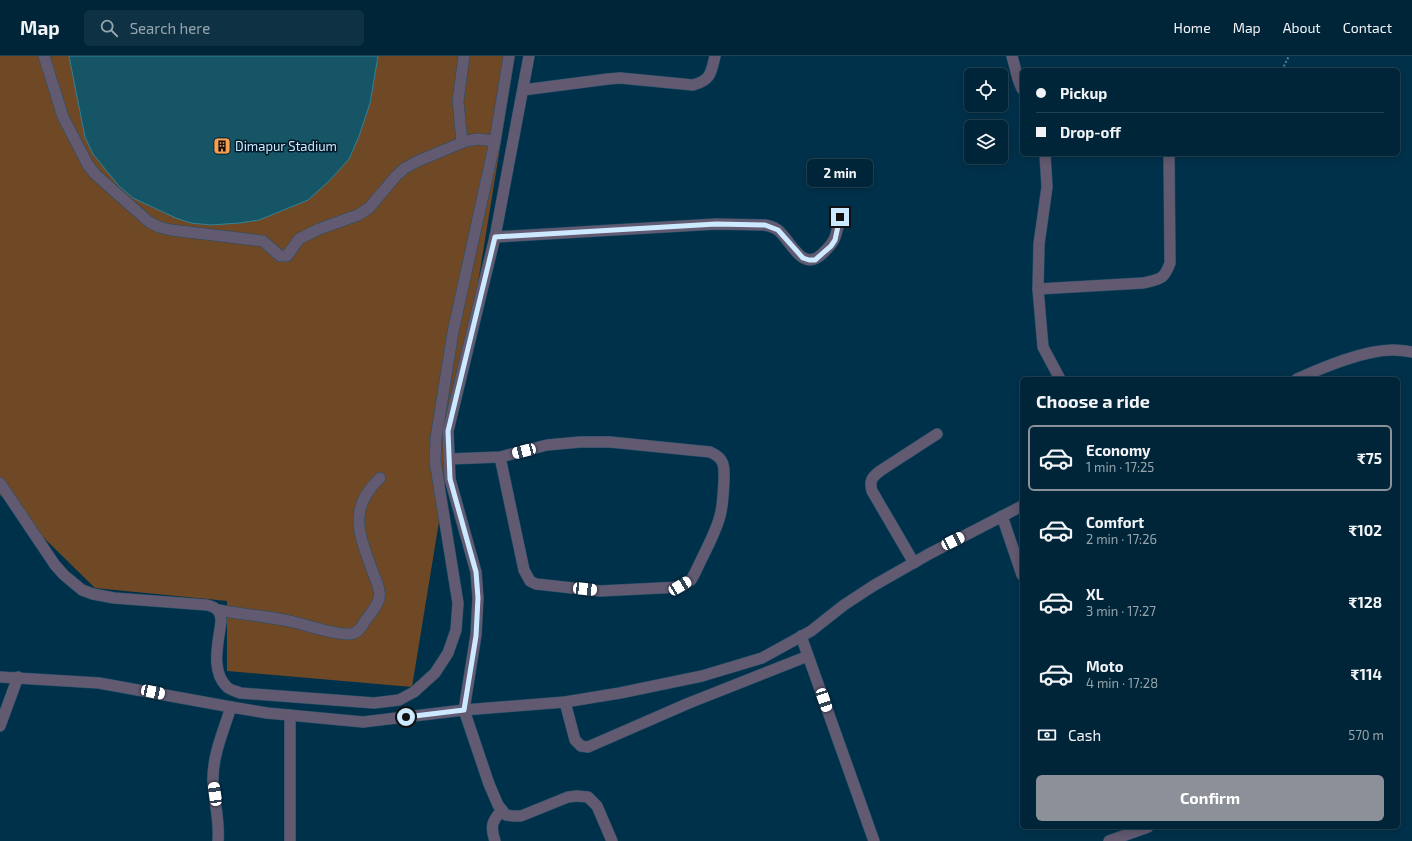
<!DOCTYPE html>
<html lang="en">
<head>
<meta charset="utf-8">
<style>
	body { margin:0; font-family:"Exo 2",sans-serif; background:#0e3143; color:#f1f3f6; height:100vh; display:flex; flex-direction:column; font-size:15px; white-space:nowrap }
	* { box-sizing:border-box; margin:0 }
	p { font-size:13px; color:#95a5ae }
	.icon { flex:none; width:22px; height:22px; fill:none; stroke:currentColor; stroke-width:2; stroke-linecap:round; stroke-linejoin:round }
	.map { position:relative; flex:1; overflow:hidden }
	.panel { position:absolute; left:1020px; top:321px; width:380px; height:452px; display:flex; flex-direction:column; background:#002538; border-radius:6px; box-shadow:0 2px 10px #0003,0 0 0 1px #224253 }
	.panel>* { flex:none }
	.top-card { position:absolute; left:1020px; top:12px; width:380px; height:88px; border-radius:6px; box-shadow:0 2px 10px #0003,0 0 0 1px #224253; display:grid; align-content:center; height:88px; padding:0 16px; background:#002538 }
	.controls { position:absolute; left:964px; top:12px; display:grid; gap:8px }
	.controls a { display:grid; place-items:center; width:44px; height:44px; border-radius:6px; background:#002538; box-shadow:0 2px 10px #0003,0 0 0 1px #224253; font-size:20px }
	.end { position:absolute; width:18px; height:18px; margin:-9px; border:5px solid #cce9ff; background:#111; box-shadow:0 0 0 2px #111 }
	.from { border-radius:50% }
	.bubble { position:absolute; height:28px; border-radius:6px; background:#002538; box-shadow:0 2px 10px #0003,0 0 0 1px #224253; font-size:13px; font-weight:700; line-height:28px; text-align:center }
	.car { position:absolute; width:12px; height:24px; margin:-12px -6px; border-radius:5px; box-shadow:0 0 3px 1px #0007; background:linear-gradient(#fff 24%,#345 0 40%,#fff 0 76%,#345 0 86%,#fff 0) }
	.top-card b { display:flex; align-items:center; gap:14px; height:38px; font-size:15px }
	.top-card b+b { border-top:1px solid #224253 }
	.top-card i { width:10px; height:10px; background:#f1f3f6 }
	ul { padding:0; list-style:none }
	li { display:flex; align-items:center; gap:12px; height:66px; margin:0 8px 6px; padding:0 8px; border:2px solid transparent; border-radius:6px }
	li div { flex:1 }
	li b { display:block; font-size:15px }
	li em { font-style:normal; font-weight:700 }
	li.active { border-color:#8c9099 }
	li>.icon { width:36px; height:36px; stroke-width:1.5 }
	h2 { padding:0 16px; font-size:18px; line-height:48px }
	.pay { display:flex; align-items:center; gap:10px; height:44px; padding:0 16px; font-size:15px }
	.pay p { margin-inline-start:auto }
	.action { display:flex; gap:8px; margin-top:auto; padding:8px 16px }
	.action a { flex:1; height:46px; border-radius:6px; background:#8c9099; color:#fff; font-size:16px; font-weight:700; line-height:46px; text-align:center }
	header { display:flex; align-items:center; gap:24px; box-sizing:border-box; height:56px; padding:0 20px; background:#002538; border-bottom:1px solid #224253 }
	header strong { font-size:19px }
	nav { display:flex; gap:22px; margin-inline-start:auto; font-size:14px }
	.search { width:280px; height:36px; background:#0e3143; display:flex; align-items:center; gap:10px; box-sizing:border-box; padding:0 14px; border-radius:6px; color:#95a5ae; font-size:15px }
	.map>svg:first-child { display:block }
	.green { fill:#6f4826 }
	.building { fill:#155566; stroke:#308198 }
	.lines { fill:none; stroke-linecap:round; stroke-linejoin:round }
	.minor-casing { stroke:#214e68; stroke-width:12 }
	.path { stroke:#59819a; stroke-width:2; stroke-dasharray:2 2; stroke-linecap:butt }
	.minor { stroke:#615a71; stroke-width:11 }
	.route { stroke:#cce9ff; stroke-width:5 }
	.labels { text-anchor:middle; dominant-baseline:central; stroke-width:3; stroke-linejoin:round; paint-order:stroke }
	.poi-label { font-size:13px; fill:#cce9ff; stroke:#011826; text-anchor:start }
</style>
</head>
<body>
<header>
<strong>Map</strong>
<div class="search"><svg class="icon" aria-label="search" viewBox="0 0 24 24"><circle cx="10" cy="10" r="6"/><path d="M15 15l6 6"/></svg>Search here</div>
<nav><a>Home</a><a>Map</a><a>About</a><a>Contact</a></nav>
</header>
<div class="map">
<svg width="1412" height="785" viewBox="0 0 1412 785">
	<rect width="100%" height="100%" fill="#00314b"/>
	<!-- green -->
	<path class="green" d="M 0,0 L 515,0 L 412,631 L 227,615 L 227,545 L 95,532 L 0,439 Z"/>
	<!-- building -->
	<path class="building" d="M 69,0 L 378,0 L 370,47 L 359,80 L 349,103 L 329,125 L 308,144 L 259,164 L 239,167 L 211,169 L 191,167 L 176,162 L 133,142 L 119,130 L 93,98 L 85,81 Z"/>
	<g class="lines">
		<!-- minor casing -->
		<g class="minor-casing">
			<g id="minor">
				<path d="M 44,0 L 63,61 L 88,109 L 95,118 L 149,166 L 159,171 L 171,174 L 263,185 L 280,200 L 287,200 L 299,183 L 319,173 L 358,159 L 369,152 L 396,120 L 405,112 L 418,105 L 466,85 L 478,83 L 495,85"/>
				<path d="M 529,0 L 495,181 L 448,375 L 450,423 L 476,516 L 478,542 L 476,579 L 464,654 L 489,728 L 498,749 L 506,759 L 513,760 L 521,760 L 568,741 L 577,740 L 588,741 L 597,750 L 612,785"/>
				<path d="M 1012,0 L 1018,23 L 1022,33"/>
				<path d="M 523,34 L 608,23 L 620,22 L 693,29 C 711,24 711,17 715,0"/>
				<path d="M 462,87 L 458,45 L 464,0"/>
				<path d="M 1045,98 L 1047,131 L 1039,188 L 1038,233 L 1043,291 L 1060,323"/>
				<path d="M 495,181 L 716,168 L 765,169 C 770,170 775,171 779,175 C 792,187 802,215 821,199 C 836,185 836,181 840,161"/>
				<path d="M 1038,233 L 1143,227 C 1160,223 1164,224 1170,207 L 1169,98"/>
				<path d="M 1297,323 C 1324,311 1364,294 1393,294 C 1399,294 1406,295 1412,296"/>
				<path d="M 449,403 L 500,401 L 547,389 L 580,386 L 610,386 L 710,396 C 726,403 724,411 724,426 C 723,438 723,449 720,460 C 715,479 703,499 695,517 L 691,524 L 680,531 L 600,535 L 536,528 L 530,525 L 524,514 L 500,401"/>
				<path d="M 0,427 L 55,509 L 64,519 L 82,534 L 93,538 L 114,542 L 207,549 C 216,551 221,555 221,565 C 219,585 210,613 226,630 C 229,634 236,635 240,637 L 374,647 L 399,644 L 414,636 L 435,617 L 448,597 L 456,574 L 458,547 L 435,405 L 436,382 L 453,276 L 495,85 L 509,0"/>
				<path d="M 1002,460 L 1022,519"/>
				<path d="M 914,507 L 872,435 C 869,425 872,421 880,415 L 937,378"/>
				<path d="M 218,554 C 240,558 263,560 284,564 C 303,567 332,579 350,578 C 358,577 361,572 365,565 C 370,558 378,550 379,542 C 381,534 376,525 374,519 C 360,480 346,454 380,422"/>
				<path d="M 801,580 L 874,785"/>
				<path d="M 0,621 L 99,627 L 231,651 L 267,657 L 363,666 L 464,654 L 565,646 L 620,637 L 702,620 L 762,602 L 811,575 L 844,549 L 873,530 L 929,498 L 1022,450"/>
				<path d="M 565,646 L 575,684 L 581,690 L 588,691 L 689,647 L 808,600"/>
				<path d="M 290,659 L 290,785"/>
				<path d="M 0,670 L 18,621"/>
				<path d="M 218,785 C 220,765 214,746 213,726 C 212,701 223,676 231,651"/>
				<path d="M 495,785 C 490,770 492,765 502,754"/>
				<path d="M 1109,785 L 1148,771"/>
			</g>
		</g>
		<!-- path -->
		<path class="path" d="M 1282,14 L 1289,0"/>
		<!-- minor -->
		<use href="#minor" class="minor"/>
	</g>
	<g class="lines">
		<!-- route -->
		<path class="route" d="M 406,661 L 464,654 L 476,580 L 478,542 L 476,516 L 450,423 L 448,375 L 495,181 L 716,168 L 765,169 L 778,174 L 803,202 L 809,204 L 815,204 L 831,190 L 835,184 L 840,161"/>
	</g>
	<!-- icons -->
	<defs>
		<g id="building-square" transform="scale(0.9)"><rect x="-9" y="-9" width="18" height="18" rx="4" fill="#fa9f4f" stroke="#011826"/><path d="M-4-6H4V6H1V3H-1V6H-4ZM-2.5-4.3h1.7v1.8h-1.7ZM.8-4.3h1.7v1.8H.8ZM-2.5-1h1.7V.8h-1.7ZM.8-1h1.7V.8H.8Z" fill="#111"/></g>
	</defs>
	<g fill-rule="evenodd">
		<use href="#building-square" x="222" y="90"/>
	</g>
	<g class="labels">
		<!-- poi labels -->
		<g class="poi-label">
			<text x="235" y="90">Dimapur Stadium</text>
		</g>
	</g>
</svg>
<div class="controls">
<a><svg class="icon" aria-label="locate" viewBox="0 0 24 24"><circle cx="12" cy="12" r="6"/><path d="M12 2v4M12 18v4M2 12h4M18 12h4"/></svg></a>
<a><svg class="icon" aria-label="layers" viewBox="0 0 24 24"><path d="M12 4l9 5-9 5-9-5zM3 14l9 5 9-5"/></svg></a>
</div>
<i class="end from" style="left:406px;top:661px"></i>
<i class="end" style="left:840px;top:161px"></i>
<div class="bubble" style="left:807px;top:103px;width:66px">2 min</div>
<i class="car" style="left:524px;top:395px;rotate:255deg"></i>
<i class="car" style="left:953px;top:485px;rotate:63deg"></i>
<i class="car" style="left:680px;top:530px;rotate:59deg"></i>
<i class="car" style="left:585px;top:533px;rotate:96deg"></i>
<i class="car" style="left:153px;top:636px;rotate:102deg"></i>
<i class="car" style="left:824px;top:644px;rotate:161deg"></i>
<i class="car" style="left:215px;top:738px;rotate:352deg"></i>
<div class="top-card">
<b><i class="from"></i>Pickup</b>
<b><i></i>Drop-off</b>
</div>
<section class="panel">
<h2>Choose a ride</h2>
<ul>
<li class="active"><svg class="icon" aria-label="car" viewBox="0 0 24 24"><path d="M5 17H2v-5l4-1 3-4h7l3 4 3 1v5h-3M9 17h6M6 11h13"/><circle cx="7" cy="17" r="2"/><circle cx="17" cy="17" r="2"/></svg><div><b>Economy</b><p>1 min · 17:25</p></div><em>₹75</em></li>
<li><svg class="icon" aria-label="car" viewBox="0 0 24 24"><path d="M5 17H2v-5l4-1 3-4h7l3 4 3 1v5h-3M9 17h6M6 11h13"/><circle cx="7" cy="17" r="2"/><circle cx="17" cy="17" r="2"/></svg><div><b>Comfort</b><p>2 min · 17:26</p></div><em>₹102</em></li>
<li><svg class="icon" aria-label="car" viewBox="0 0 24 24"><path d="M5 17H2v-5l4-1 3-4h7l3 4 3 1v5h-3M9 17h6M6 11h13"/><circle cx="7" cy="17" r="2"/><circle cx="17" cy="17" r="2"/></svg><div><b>XL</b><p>3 min · 17:27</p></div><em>₹128</em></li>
<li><svg class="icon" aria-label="car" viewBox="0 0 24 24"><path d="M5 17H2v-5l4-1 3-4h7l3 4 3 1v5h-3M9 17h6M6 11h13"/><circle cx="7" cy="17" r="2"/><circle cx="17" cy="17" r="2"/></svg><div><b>Moto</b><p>4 min · 17:28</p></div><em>₹114</em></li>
</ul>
<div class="pay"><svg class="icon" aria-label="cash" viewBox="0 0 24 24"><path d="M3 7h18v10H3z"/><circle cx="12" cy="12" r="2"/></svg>Cash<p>570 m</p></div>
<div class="action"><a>Confirm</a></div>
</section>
</div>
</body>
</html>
